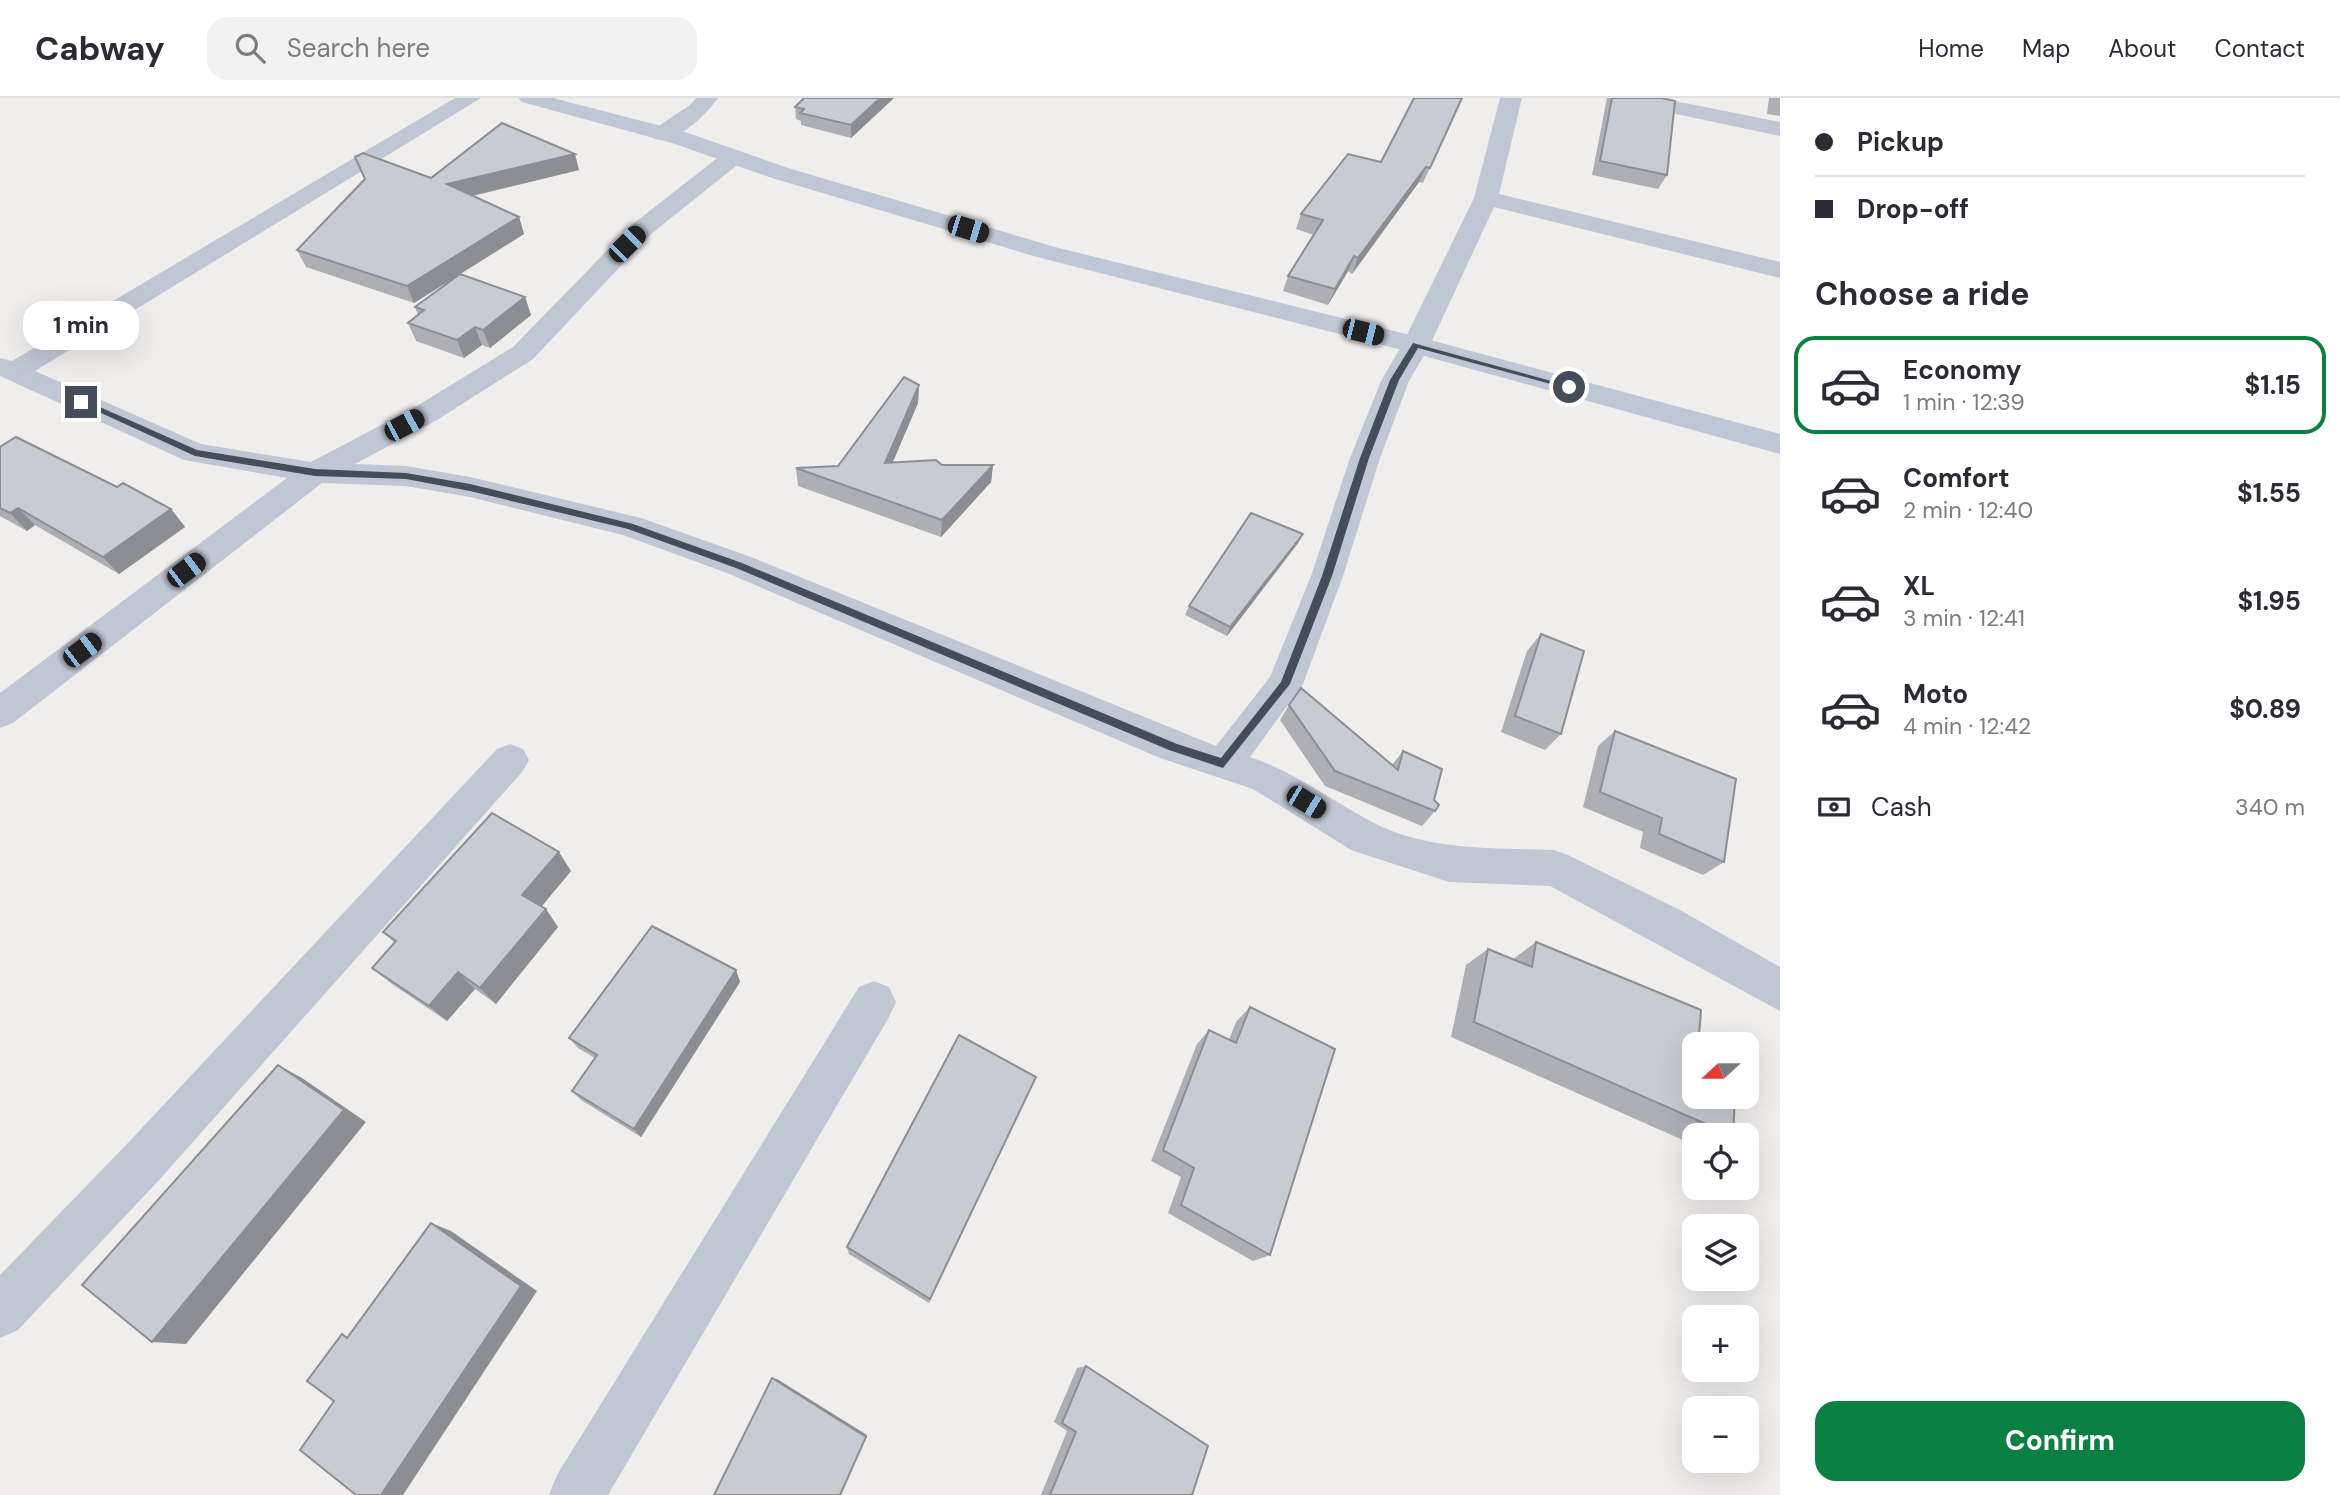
<!DOCTYPE html>
<html lang="en">
<head>
<meta charset="utf-8">
<style>
	body { margin:0; font-family:"DM Sans",sans-serif; background:#f2f2f3; color:#2b2b33; height:100vh; display:flex; flex-direction:column; font-size:26px; white-space:nowrap }
	* { box-sizing:border-box; margin:0 }
	p { font-size:23px; color:#7c7c81 }
	.icon { flex:none; width:38px; height:38px; fill:none; stroke:currentColor; stroke-width:2; stroke-linecap:round; stroke-linejoin:round }
	.map { position:relative; flex:1; overflow:hidden }
	.drawer { display:flex; flex-direction:column; background:#fff; width:560px }
	.drawer>* { flex:none }
	.hud { display:grid; align-content:center; height:154px; padding:0 35px; background:#fff }
	.needle { width:46px; rotate:249deg }
	.fabs { position:absolute; left:1682px; top:934px; display:grid; gap:14px }
	.fabs a { display:grid; place-items:center; width:77px; height:77px; border-radius:14px; background:#fff; box-shadow:0 7px 28px #0002; font-size:35px }
	.end { position:absolute; width:32px; height:32px; margin:-16px; border:9px solid #454c5a; background:#fff; box-shadow:0 0 0 4px #fff }
	.from { border-radius:50% }
	.bubble { position:absolute; height:49px; border-radius:21px; background:#fff; box-shadow:0 7px 28px #0002; font-size:23px; font-weight:700; line-height:49px; text-align:center }
	.car { position:absolute; width:21px; height:42px; margin:-21px -10px; border-radius:9px; box-shadow:0 0 5px 2px #0007; background:linear-gradient(#222 24%,#8ab4d8 0 40%,#222 0 76%,#8ab4d8 0 86%,#222 0) }
	.hud b { display:flex; align-items:center; gap:24px; height:66px; font-size:26px }
	.hud b+b { border-top:2px solid #e1e1e2 }
	.hud i { width:18px; height:18px; background:#2b2b33 }
	ul { padding:0; list-style:none }
	li { display:flex; align-items:center; gap:21px; height:98px; margin:0 14px 10px; padding:0 21px; border:4px solid transparent; border-radius:21px }
	li div { flex:1 }
	li b { display:block; font-size:26px }
	li em { font-style:normal; font-weight:700 }
	li.active { border-color:#0b8043 }
	li>.icon { width:63px; height:63px; stroke-width:1.5 }
	h2 { padding:0 35px; font-size:32px; line-height:84px }
	.pay { display:flex; align-items:center; gap:18px; height:77px; padding:0 35px; font-size:26px }
	.pay p { margin-inline-start:auto }
	.primary-button { display:flex; gap:14px; margin-top:auto; padding:14px 35px }
	.primary-button a { flex:1; height:80px; border-radius:21px; background:#0b8043; color:#fff; font-size:28px; font-weight:700; line-height:80px; text-align:center }
	header { display:flex; align-items:center; gap:42px; box-sizing:border-box; height:98px; padding:0 35px; background:#fff; border-bottom:2px solid #e1e1e2 }
	header strong { font-size:33px }
	nav { display:flex; gap:38px; margin-inline-start:auto; font-size:24px }
	.search { width:490px; height:63px; background:#f2f2f3; display:flex; align-items:center; gap:18px; box-sizing:border-box; padding:0 24px; border-radius:21px; color:#7c7c81; font-size:26px }
	main { display:flex; flex:1; min-height:0 }
	.map>svg:first-child { display:block }
	.lines { fill:none; stroke-linecap:round; stroke-linejoin:round }
	.street { fill:#c0c6d2; fill-rule:evenodd }
	.secondary { fill:#bfc6d6; fill-rule:evenodd }
	.wall { fill:#adafb5 }
	.shaded-wall { fill:#8d8e94 }
	.building { fill:#c9cbd3; stroke:#8d8e94; stroke-width:2 }
	.route { fill:#454c5a }
</style>
</head>
<body>
<header>
<strong>Cabway</strong>
<div class="search"><svg class="icon" aria-label="search" viewBox="0 0 24 24"><circle cx="10" cy="10" r="6"/><path d="M15 15l6 6"/></svg>Search here</div>
<nav><a>Home</a><a>Map</a><a>About</a><a>Contact</a></nav>
</header>
<main>
<div class="map">
<svg width="1780" height="1397" viewBox="0 0 1780 1397">
	<rect width="100%" height="100%" fill="#f0eded"/>
	<g class="lines">
		<!-- street -->
		<g class="street">
			<path d="M 455,0 L 481,0 L 35,273 L 201,346 L 311,364 L 417,308 L 513,249 L 633,126 L 725,54 L 741,54 L 744,59 L 741,64 L 651,136 L 533,261 L 437,322 L 355,366 L 406,368 L 470,379 L 641,420 L 751,459 L 1216,648 L 1270,579 L 1311,478 L 1350,360 L 1381,283 L 1402,247 L 1474,100 L 1500,0 L 1522,0 L 1499,96 L 1780,164 L 1780,180 L 1494,109 L 1430,247 L 1409,283 L 1380,360 L 1343,478 L 1303,586 L 1250,659 C 1295,674 1332,703 1374,725 C 1429,753 1494,750 1554,752 L 1568,757 L 1680,812 L 1780,869 L 1780,913 L 1550,788 L 1449,784 L 1351,752 L 1253,691 L 1160,660 L 727,475 L 623,437 L 470,399 L 406,388 L 322,385 L 13,625 L 0,630 L 0,595 L 287,380 L 184,362 L 0,278 L 0,260 L 12,263 Z"/>
			<path d="M 696,0 L 718,0 C 706,17 677,46 654,41 L 651,36 L 654,31 L 690,7 Z"/>
			<path d="M 1618,0 L 1660,0 L 1780,24 L 1780,38 L 1629,6 Z"/>
			<path d="M 510,646 L 523,651 L 529,662 L 523,673 L 160,1081 L 18,1232 L 0,1240 L 0,1177 L 126,1047 L 497,651 Z"/>
			<path d="M 874,883 L 889,889 L 896,904 L 889,919 L 608,1397 L 549,1397 L 557,1377 L 859,889 Z"/>
		</g>
		<!-- secondary -->
		<path class="secondary" d="M 518,0 L 553,0 L 688,35 L 788,70 L 1055,149 L 1426,241 L 1780,336 L 1780,356 L 1406,253 L 1037,159 L 772,80 L 672,45 L 522,4 Z"/>
	</g>
	<!-- wall -->
	<g class="wall">
		<path d="M 804,0 L 894,0 L 851,40 L 801,27 L 801,23 L 796,21 L 795,9 Z"/>
		<path d="M 1462,0 L 1423,85 L 1419,84 L 1352,176 L 1348,173 L 1328,207 L 1283,193 L 1288,178 L 1314,137 L 1296,131 L 1301,116 L 1381,64 Z"/>
		<path d="M 1607,0 L 1661,0 L 1667,77 L 1658,91 L 1592,77 Z"/>
		<path d="M 1769,0 L 1780,0 L 1780,18 L 1767,16 Z"/>
		<path d="M 579,72 L 473,98 L 519,119 L 524,136 L 460,176 L 525,199 L 531,217 L 490,250 L 482,247 L 464,260 L 416,243 L 408,225 L 418,217 L 415,209 L 458,177 L 414,205 L 306,169 L 297,152 L 431,80 Z"/>
		<path d="M 919,287 L 918,305 L 893,364 L 942,367 L 993,367 L 991,384 L 941,439 L 798,388 L 796,370 L 838,368 Z"/>
		<path d="M 0,349 L 117,389 L 171,411 L 185,429 L 119,476 L 35,427 L 27,433 L 0,418 Z"/>
		<path d="M 1303,436 L 1298,445 L 1227,538 L 1185,517 L 1189,508 Z"/>
		<path d="M 1541,536 L 1561,636 L 1545,652 L 1501,634 L 1527,553 Z"/>
		<path d="M 1289,607 L 1392,667 L 1403,653 L 1434,702 L 1435,713 L 1422,728 L 1325,688 L 1280,622 Z"/>
		<path d="M 1615,633 L 1724,764 L 1703,777 L 1640,750 L 1643,734 L 1583,709 L 1598,648 Z"/>
		<path d="M 571,773 L 541,809 L 558,829 L 496,906 L 475,891 L 447,923 L 392,886 L 372,870 L 395,845 L 383,834 Z"/>
		<path d="M 1536,844 L 1699,938 L 1733,1038 L 1694,1038 L 1694,1047 L 1451,939 L 1466,867 L 1488,851 L 1513,861 Z"/>
		<path d="M 736,872 L 740,884 L 641,1039 L 581,1002 L 572,993 L 595,960 L 578,950 L 569,940 Z"/>
		<path d="M 1250,909 L 1270,1157 L 1253,1163 L 1168,1115 L 1181,1079 L 1151,1063 L 1197,946 L 1209,932 L 1229,942 L 1236,924 Z"/>
		<path d="M 1036,979 L 929,1205 L 849,1156 L 847,1149 Z"/>
		<path d="M 1086,1268 L 1192,1397 L 1041,1397 L 1067,1333 L 1054,1324 L 1077,1270 Z"/>
	</g>
	<!-- shaded-wall -->
	<g class="shaded-wall">
		<path d="M 880,0 L 894,0 L 851,40 L 851,27 Z"/>
		<path d="M 575,56 L 579,72 L 453,102 L 447,86 Z"/>
		<path d="M 1426,69 L 1419,84 L 1352,176 L 1358,160 Z"/>
		<path d="M 519,119 L 524,136 L 414,205 L 407,188 Z"/>
		<path d="M 1354,158 L 1348,173 L 1328,207 L 1335,191 Z"/>
		<path d="M 525,199 L 531,217 L 490,250 L 483,232 Z"/>
		<path d="M 475,229 L 482,247 L 464,260 L 457,242 Z"/>
		<path d="M 919,287 L 918,305 L 885,382 L 885,365 Z"/>
		<path d="M 993,367 L 991,384 L 941,439 L 942,422 Z"/>
		<path d="M 18,410 L 35,427 L 27,433 L 10,415 Z"/>
		<path d="M 171,411 L 185,429 L 119,476 L 103,459 Z"/>
		<path d="M 1303,436 L 1298,445 L 1227,538 L 1230,529 Z"/>
		<path d="M 559,754 L 571,773 L 536,815 L 522,797 Z"/>
		<path d="M 546,811 L 558,829 L 496,906 L 480,890 Z"/>
		<path d="M 736,872 L 740,884 L 641,1039 L 634,1031 Z"/>
		<path d="M 458,874 L 475,891 L 447,923 L 429,908 Z"/>
		<path d="M 278,967 L 302,980 L 366,1024 L 186,1246 L 152,1244 Z"/>
		<path d="M 431,1125 L 451,1133 L 537,1193 L 403,1397 L 381,1397 Z"/>
		<path d="M 772,1280 L 777,1281 L 867,1337 L 841,1397 Z"/>
	</g>
	<!-- building -->
	<g class="building">
		<path d="M 804,0 L 880,0 L 851,27 L 800,15 L 804,11 L 795,9 Z"/>
		<path d="M 1414,0 L 1462,0 L 1430,70 L 1426,69 L 1358,160 L 1354,158 L 1335,191 L 1288,178 L 1323,122 L 1301,116 L 1348,56 L 1381,64 Z"/>
		<path d="M 1612,0 L 1661,0 L 1675,3 L 1667,77 L 1600,63 Z"/>
		<path d="M 502,25 L 575,56 L 447,86 L 519,119 L 407,188 L 297,152 L 365,81 L 355,59 L 363,55 L 431,80 Z"/>
		<path d="M 460,176 L 525,199 L 483,232 L 475,229 L 457,242 L 408,225 L 424,212 L 415,209 Z"/>
		<path d="M 904,279 L 919,287 L 885,365 L 936,362 L 942,367 L 993,367 L 942,422 L 796,370 L 838,368 Z"/>
		<path d="M 16,339 L 117,389 L 123,385 L 171,411 L 103,459 L 18,410 L 10,415 L 0,410 L 0,349 Z"/>
		<path d="M 1251,415 L 1303,436 L 1230,529 L 1189,508 Z"/>
		<path d="M 1541,536 L 1584,553 L 1561,636 L 1515,618 Z"/>
		<path d="M 1301,590 L 1398,672 L 1403,653 L 1442,671 L 1434,702 L 1439,707 L 1435,713 L 1335,673 L 1289,607 Z"/>
		<path d="M 1615,633 L 1736,681 L 1724,764 L 1659,736 L 1662,720 L 1600,694 Z"/>
		<path d="M 492,715 L 559,754 L 522,797 L 546,811 L 480,890 L 458,874 L 429,908 L 372,870 L 396,843 L 383,834 Z"/>
		<path d="M 652,828 L 736,872 L 634,1031 L 572,993 L 597,957 L 569,940 Z"/>
		<path d="M 1536,844 L 1701,912 L 1699,938 L 1719,947 L 1694,947 L 1694,999 L 1735,999 L 1733,1038 L 1474,924 L 1488,851 L 1532,869 Z"/>
		<path d="M 1250,909 L 1335,951 L 1270,1157 L 1181,1107 L 1194,1070 L 1163,1052 L 1209,932 L 1236,945 Z"/>
		<path d="M 959,937 L 1036,979 L 930,1201 L 847,1149 Z"/>
		<path d="M 278,967 L 344,1012 L 152,1244 L 82,1187 Z"/>
		<path d="M 431,1125 L 521,1188 L 381,1397 L 356,1397 L 300,1352 L 334,1303 L 307,1283 L 342,1236 L 347,1240 Z"/>
		<path d="M 1086,1268 L 1208,1348 L 1192,1397 L 1050,1397 L 1076,1334 L 1062,1325 Z"/>
		<path d="M 772,1280 L 866,1339 L 840,1397 L 714,1397 Z"/>
	</g>
	<!-- route -->
	<path class="route" d="M 1413,245 L 1573,289 L 1569,291 L 1418,250 L 1399,282 L 1369,360 L 1332,478 L 1290,586 L 1223,670 L 1169,652 L 736,470 L 628,431 L 470,393 L 406,381 L 315,378 L 195,358 L 77,304 L 84,302 L 197,352 L 315,371 L 406,375 L 470,386 L 633,426 L 742,465 L 1177,646 L 1221,660 L 1281,584 L 1322,478 L 1360,360 L 1390,282 Z"/>
</svg>
<div class="fabs">
<a><svg class="needle" viewBox="-14 -14 28 28"><path d="M0-13l5 13h-10z" fill="#e53935"/><path d="M0 13l5-13h-10z" fill="#7c7c81"/></svg></a>
<a><svg class="icon" aria-label="locate" viewBox="0 0 24 24"><circle cx="12" cy="12" r="6"/><path d="M12 2v4M12 18v4M2 12h4M18 12h4"/></svg></a>
<a><svg class="icon" aria-label="layers" viewBox="0 0 24 24"><path d="M12 4l9 5-9 5-9-5zM3 14l9 5 9-5"/></svg></a>
<a>+</a>
<a>−</a>
</div>
<i class="end from" style="left:1569px;top:289px"></i>
<i class="end" style="left:81px;top:304px"></i>
<div class="bubble" style="left:23px;top:203px;width:116px">1 min</div>
<i class="car" style="left:968px;top:131px;rotate:107deg"></i>
<i class="car" style="left:627px;top:146px;rotate:45deg"></i>
<i class="car" style="left:1363px;top:234px;rotate:104deg"></i>
<i class="car" style="left:404px;top:327px;rotate:62deg"></i>
<i class="car" style="left:186px;top:472px;rotate:53deg"></i>
<i class="car" style="left:82px;top:552px;rotate:53deg"></i>
<i class="car" style="left:1306px;top:704px;rotate:121deg"></i>
</div>
<section class="drawer">
<div class="hud">
<b><i class="from"></i>Pickup</b>
<b><i></i>Drop-off</b>
</div>
<h2>Choose a ride</h2>
<ul>
<li class="active"><svg class="icon" aria-label="car" viewBox="0 0 24 24"><path d="M5 17H2v-5l4-1 3-4h7l3 4 3 1v5h-3M9 17h6M6 11h13"/><circle cx="7" cy="17" r="2"/><circle cx="17" cy="17" r="2"/></svg><div><b>Economy</b><p>1 min · 12:39</p></div><em>$1.15</em></li>
<li><svg class="icon" aria-label="car" viewBox="0 0 24 24"><path d="M5 17H2v-5l4-1 3-4h7l3 4 3 1v5h-3M9 17h6M6 11h13"/><circle cx="7" cy="17" r="2"/><circle cx="17" cy="17" r="2"/></svg><div><b>Comfort</b><p>2 min · 12:40</p></div><em>$1.55</em></li>
<li><svg class="icon" aria-label="car" viewBox="0 0 24 24"><path d="M5 17H2v-5l4-1 3-4h7l3 4 3 1v5h-3M9 17h6M6 11h13"/><circle cx="7" cy="17" r="2"/><circle cx="17" cy="17" r="2"/></svg><div><b>XL</b><p>3 min · 12:41</p></div><em>$1.95</em></li>
<li><svg class="icon" aria-label="car" viewBox="0 0 24 24"><path d="M5 17H2v-5l4-1 3-4h7l3 4 3 1v5h-3M9 17h6M6 11h13"/><circle cx="7" cy="17" r="2"/><circle cx="17" cy="17" r="2"/></svg><div><b>Moto</b><p>4 min · 12:42</p></div><em>$0.89</em></li>
</ul>
<div class="pay"><svg class="icon" aria-label="cash" viewBox="0 0 24 24"><path d="M3 7h18v10H3z"/><circle cx="12" cy="12" r="2"/></svg>Cash<p>340 m</p></div>
<div class="primary-button"><a>Confirm</a></div>
</section>
</main>
</body>
</html>
